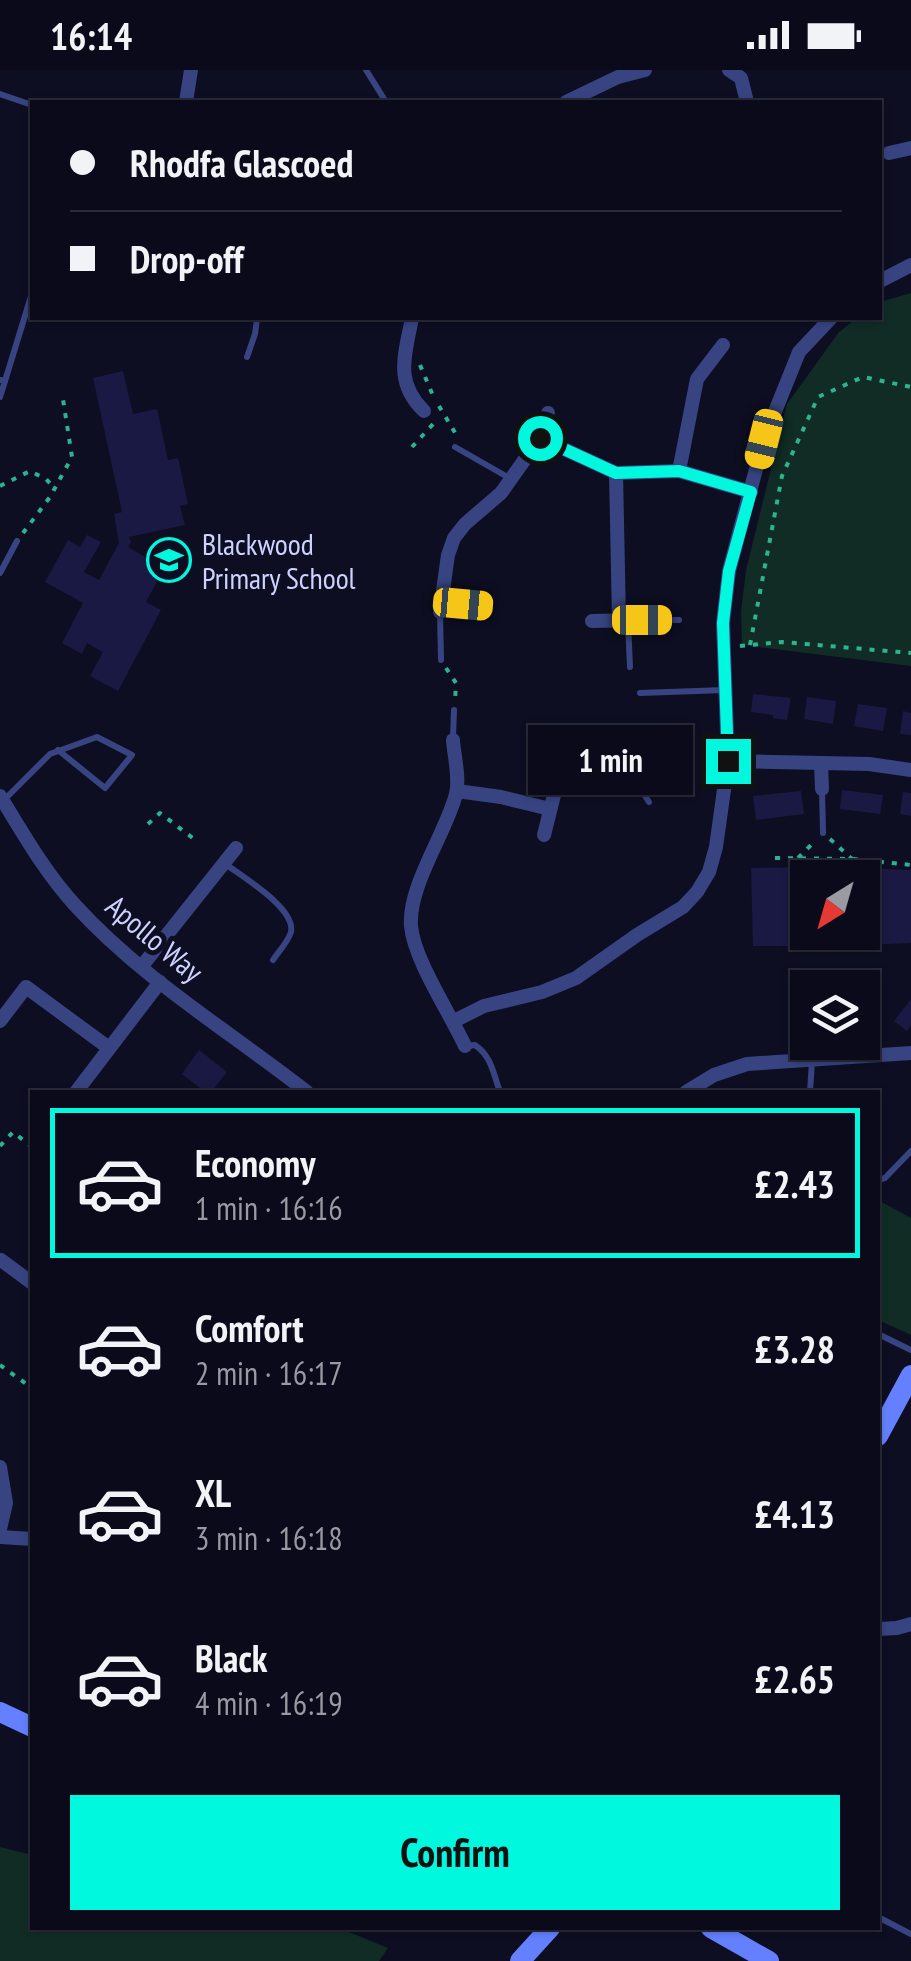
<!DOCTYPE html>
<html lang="en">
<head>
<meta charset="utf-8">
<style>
	body { margin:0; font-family:"PT Sans Narrow",sans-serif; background:#131323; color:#f1f3f6; height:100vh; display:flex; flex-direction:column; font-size:38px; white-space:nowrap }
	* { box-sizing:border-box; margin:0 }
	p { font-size:32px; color:#999aa2 }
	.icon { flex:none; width:55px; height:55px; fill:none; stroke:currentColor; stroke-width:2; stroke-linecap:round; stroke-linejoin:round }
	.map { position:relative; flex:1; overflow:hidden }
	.panel { position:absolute; left:30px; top:1020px; width:850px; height:840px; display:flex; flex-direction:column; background:#0a0a1a; border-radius:0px; box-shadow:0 2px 8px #0004,0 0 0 2px #2a2b39 }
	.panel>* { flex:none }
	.top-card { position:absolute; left:30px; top:30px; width:852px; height:220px; border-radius:0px; box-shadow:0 2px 8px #0004,0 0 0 2px #2a2b39; display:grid; align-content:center; height:220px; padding:0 40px; background:#0a0a1a }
	.needle { width:65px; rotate:217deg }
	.fabs { position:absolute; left:790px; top:790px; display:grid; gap:20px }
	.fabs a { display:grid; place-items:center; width:90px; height:90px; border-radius:0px; background:#0a0a1a; box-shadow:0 2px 8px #0004,0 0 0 2px #2a2b39; font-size:50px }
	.end { position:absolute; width:45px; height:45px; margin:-22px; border:12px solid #00f8de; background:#111; box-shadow:0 0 0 5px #111 }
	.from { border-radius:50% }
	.bubble { position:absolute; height:70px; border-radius:0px; background:#0a0a1a; box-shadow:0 2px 8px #0004,0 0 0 2px #2a2b39; font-size:32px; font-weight:800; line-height:70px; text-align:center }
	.car { position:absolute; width:30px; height:60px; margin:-30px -15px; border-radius:12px; box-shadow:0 0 8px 2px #0007; background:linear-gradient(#f5c518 24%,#345 0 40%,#f5c518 0 76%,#345 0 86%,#f5c518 0) }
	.top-card b { display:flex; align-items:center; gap:35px; height:95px; font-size:38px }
	.top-card b+b { border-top:2px solid #2a2b39 }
	.top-card i { width:25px; height:25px; background:#f1f3f6 }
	ul { padding:18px 0 0; list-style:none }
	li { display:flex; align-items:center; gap:30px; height:150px; margin:0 20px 15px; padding:0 20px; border:5px solid transparent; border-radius:0px }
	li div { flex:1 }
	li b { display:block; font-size:38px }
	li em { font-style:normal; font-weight:800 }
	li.current { border-color:#00f8de }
	li>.icon { width:90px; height:90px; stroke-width:1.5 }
	.action { display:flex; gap:20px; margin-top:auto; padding:20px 40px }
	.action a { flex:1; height:115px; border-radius:0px; background:#00f8de; color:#111; font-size:40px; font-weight:800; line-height:115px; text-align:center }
	.status { display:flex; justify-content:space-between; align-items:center; height:70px; padding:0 50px; background:#0a0a1a; direction:ltr }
	.status svg { height:28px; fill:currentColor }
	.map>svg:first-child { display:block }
	.green { fill:#102c25 }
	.building { fill:#191943; fill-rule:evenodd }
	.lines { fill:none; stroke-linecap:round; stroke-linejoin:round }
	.path { stroke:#2cb490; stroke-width:4; stroke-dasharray:5 8; stroke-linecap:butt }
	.lane { stroke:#374481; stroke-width:6 }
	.street { stroke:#374481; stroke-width:14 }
	.secondary { stroke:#6480ff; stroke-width:20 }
	.route { stroke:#00f8de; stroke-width:12 }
	.labels { text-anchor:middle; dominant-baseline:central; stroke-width:10; stroke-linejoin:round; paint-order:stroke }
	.poi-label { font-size:30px; fill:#cdd2ff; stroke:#0d0e22; text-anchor:start }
	.street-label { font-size:30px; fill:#cdd2ff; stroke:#0d0e22 }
</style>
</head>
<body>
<div class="status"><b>16:14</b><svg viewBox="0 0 49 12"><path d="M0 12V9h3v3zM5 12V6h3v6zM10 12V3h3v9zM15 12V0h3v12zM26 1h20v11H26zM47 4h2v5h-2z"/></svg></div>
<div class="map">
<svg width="911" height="1891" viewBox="0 0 911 1891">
	<rect width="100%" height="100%" fill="#0d0e22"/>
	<!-- green -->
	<g class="green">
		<path d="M 911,223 L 911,596 L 742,575 L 741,542 L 746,500 L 787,334 L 839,262 L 857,248 L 880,248 L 880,232 Z"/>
		<path d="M 878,1130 L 911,1148 L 911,1265 L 878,1250 Z"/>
		<path d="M 0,1777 L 32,1785 L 32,1858 L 339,1858 L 388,1878 L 379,1891 L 0,1891 Z"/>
	</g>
	<!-- building -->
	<g class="building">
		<path d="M 123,301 L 133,344 L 157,339 L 168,390 L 178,388 L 188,434 L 180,436 L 185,455 L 129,467 L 131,472 L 128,477 L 164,498 L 146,532 L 161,540 L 118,621 L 90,606 L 103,582 L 87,573 L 82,584 L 62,573 L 83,533 L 45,512 L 68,470 L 80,477 L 87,465 L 101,472 L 84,502 L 99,510 L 119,473 L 114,444 L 122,442 L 93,308 Z"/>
		<path d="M 753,624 L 791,628 L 787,650 L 773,648 L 773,645 L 751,642 Z"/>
		<path d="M 807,627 L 836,631 L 833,654 L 804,649 Z"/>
		<path d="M 858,634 L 887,638 L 883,661 L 854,656 Z"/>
		<path d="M 903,641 L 911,643 L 911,665 L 900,664 Z"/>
		<path d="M 842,720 L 883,725 L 880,744 L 840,739 Z"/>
		<path d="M 801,721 L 804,744 L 756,750 L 753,726 Z"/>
		<path d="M 903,722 L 911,723 L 911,746 L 900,744 Z"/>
		<path d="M 829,797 L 911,800 L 911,873 L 845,876 L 753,876 L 751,798 ZM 808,808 L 862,808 L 862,862 L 808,862 Z"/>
		<path d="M 911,929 L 911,955 L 907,961 L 894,951 Z"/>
		<path d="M 199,980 L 227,1002 L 211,1022 L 205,1022 L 182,1004 Z"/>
	</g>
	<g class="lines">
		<!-- path -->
		<g class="path">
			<path d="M 420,295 L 434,328"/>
			<path d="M 439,336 L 457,366"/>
			<path d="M 412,377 L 434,353"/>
			<path d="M 0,416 L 30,401 L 46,409 L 55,419"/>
			<path d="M 23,463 L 50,427 L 72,387 L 62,323"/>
			<path d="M 750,575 L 782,406 L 818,327 L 863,307 L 911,317"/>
			<path d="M 740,576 L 782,572 L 911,583"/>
			<path d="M 446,598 L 456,613 L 455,631"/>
			<path d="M 148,754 L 160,743 L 194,769"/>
			<path d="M 830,769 L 852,789"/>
			<path d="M 775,788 L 852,789 L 911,795"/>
			<path d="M 798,788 L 816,770"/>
			<path d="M 0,1076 L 13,1062 L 32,1077"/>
			<path d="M 0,1295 L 32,1318"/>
		</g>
		<!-- lane -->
		<g class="lane">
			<path d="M 366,0 L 386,32"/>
			<path d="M 0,24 L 32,35"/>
			<path d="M 247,287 L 255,264 L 257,248"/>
			<path d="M 0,310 L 5,311 L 32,223"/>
			<path d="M 0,327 L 5,311"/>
			<path d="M 455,377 L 511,409"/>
			<path d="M 0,503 L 17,471"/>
			<path d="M 440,543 L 441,590"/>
			<path d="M 643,550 L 679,550"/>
			<path d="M 628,552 L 630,597"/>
			<path d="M 640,623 L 725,620"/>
			<path d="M 453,668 L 454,640"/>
			<path d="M 558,712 L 562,707 L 572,704 L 617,704 L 635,710 L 649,732"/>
			<path d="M 822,720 L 823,763"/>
			<path d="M 4,730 L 50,684 L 97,667 L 132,685 L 105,718 L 58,680"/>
			<path d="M 224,793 C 241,806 296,838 291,862 C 288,872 279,881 273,890"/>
			<path d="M 467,976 L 475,975 C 491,986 493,1002 499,1019"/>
			<path d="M 810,1022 L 812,991"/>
			<path d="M 878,1110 L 885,1108 L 911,1081"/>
			<path d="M 878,1264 L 911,1280"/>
			<path d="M 878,1847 L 911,1864"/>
		</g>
		<!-- street -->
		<g class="street">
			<path d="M 729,0 L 741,8 L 747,32"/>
			<path d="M 186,32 L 191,0"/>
			<path d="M 566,32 L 618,7 L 645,0"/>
			<path d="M 889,83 L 911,78"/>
			<path d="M 880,211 L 911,195"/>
			<path d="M 412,248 C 405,285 394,312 424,341"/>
			<path d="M 540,368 L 548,343"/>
			<path d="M 679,401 L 697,309 L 723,275"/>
			<path d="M 616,403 L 619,550"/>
			<path d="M 442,532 L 485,536"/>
			<path d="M 440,542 L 448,485 L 454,468 L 465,454 L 501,423 L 540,368 L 616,403 L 679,401 L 751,422"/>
			<path d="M 592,551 L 641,550"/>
			<path d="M 453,670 C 454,686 460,708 456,724 C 446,763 408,816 411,856 C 414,890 450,943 465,976"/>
			<path d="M 728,691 L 869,694 L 911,700"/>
			<path d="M 821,693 L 822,719"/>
			<path d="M 457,721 L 501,727 L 550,739"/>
			<path d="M 0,726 C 23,763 44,801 74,834 C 141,908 229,961 307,1022"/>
			<path d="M 544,765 L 557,713"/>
			<path d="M 142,896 L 236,778"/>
			<path d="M 0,951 L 26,917 L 109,978"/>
			<path d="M 454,951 L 484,936 L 542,922 L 576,908 L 637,865 L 683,837 L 697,822 L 709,802 L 716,777 L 728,691 L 723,553 L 729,501 L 764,369 L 799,282 L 831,248"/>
			<path d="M 76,1022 L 160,912"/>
			<path d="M 686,1022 L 714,1005 L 747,994 L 911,983"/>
			<path d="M 1,1190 L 32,1213"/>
			<path d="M 0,1397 L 6,1433 L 0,1459"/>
			<path d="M 0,1467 L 32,1469"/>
			<path d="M 878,1559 L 897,1558 L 911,1554"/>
		</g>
		<!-- secondary -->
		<g class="secondary">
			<path d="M 878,1366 L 911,1305"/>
			<path d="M 0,1642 L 32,1657"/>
			<path d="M 711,1858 L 769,1891"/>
			<path d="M 520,1891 L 550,1858"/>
		</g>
	</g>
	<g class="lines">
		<!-- route -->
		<path class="route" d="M 540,368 L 616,403 L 679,401 L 751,422 L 729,501 L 723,553 L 728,691"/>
	</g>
	<!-- icons -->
	<defs>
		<g id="school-ring" transform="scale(2.25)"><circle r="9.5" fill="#0d0e22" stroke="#00f8de" stroke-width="1.5"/><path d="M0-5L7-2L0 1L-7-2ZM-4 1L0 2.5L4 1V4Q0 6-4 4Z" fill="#00f8de"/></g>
	</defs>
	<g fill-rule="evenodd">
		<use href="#school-ring" x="169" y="490"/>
	</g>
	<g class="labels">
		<!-- poi labels -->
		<g class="poi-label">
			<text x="202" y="473">Blackwood<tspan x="202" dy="34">Primary School</tspan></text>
		</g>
		<!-- street labels -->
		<g class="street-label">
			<text transform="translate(155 868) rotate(40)">Apollo Way</text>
		</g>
	</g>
</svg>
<div class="fabs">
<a><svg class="needle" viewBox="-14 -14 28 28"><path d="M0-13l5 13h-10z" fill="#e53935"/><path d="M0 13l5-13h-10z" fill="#999aa2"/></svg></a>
<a><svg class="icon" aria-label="layers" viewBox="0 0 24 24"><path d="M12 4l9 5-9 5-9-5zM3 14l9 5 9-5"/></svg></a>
</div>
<i class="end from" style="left:540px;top:368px"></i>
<i class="end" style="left:728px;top:691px"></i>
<div class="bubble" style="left:528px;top:655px;width:165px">1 min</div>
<i class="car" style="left:764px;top:369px;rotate:194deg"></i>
<i class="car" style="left:463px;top:534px;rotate:95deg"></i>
<i class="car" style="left:642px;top:550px;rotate:90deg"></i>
<div class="top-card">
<b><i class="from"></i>Rhodfa Glascoed</b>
<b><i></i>Drop-off</b>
</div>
<section class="panel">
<ul>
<li class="current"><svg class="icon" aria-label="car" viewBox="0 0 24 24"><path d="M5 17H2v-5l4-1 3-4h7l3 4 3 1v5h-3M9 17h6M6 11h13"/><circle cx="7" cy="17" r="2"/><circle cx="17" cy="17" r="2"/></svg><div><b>Economy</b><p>1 min · 16:16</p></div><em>£2.43</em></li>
<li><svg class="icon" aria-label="car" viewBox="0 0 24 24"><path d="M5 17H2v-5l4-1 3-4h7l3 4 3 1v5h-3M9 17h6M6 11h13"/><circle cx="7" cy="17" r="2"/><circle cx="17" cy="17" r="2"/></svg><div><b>Comfort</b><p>2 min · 16:17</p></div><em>£3.28</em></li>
<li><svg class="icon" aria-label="car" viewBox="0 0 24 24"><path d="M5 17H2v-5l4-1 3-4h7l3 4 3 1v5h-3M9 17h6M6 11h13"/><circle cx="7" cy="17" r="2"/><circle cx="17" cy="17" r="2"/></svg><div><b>XL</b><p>3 min · 16:18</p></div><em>£4.13</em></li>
<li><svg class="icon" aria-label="car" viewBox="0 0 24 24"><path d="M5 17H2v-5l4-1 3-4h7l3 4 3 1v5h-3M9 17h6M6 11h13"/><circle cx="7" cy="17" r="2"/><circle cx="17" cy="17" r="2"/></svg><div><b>Black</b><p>4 min · 16:19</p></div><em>£2.65</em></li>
</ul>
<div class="action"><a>Confirm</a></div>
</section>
</div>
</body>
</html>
